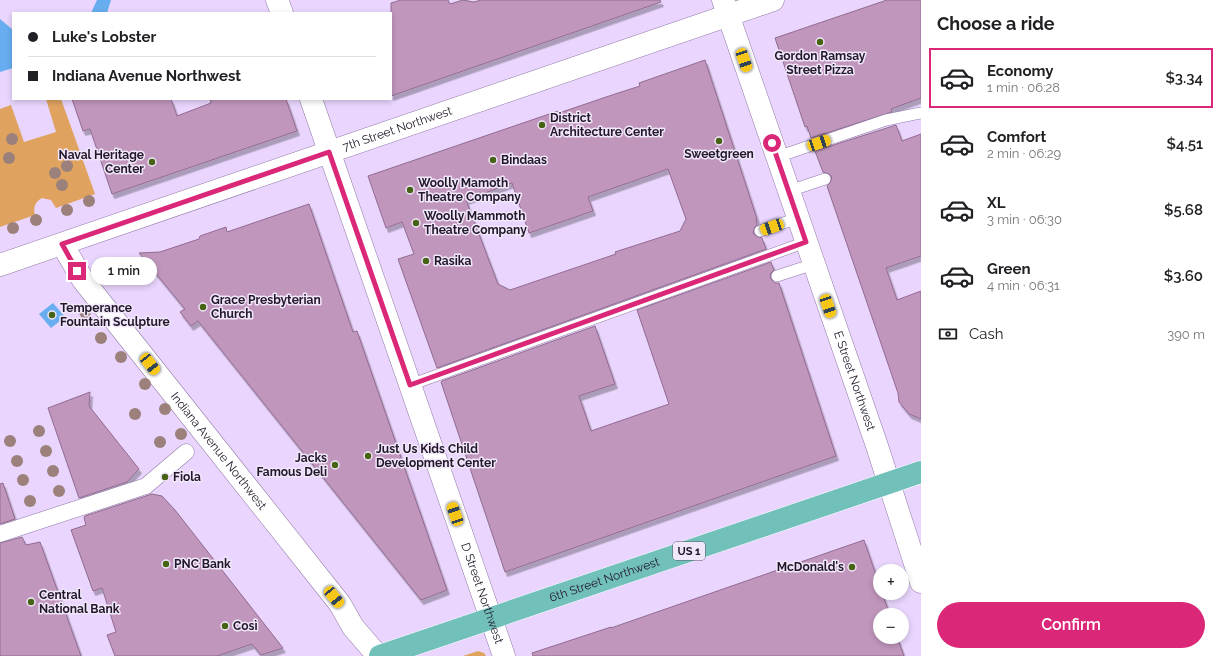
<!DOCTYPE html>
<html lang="en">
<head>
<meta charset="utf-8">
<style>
	body { margin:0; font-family:Raleway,sans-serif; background:#f6f6f6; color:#202124; height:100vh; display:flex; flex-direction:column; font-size:15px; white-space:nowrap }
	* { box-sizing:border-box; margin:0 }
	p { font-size:13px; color:#757577 }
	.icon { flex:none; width:22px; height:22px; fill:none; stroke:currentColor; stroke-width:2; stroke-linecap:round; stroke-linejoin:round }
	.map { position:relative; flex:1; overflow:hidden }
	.panel { display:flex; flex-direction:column; background:#fff; width:300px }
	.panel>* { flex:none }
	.hud { position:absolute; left:12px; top:12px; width:380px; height:88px; border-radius:0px; box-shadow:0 2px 6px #0003; display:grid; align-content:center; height:88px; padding:0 16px; background:#fff }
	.controls { position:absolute; left:873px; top:564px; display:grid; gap:8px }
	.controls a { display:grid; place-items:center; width:36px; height:36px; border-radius:50%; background:#fff; box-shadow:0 2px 6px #0003; font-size:20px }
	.end { position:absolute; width:18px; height:18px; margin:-9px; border:5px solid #db2777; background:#fff; box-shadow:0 0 0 2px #fff }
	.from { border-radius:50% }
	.bubble { position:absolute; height:28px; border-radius:14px; background:#fff; box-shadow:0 2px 6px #0003; font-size:13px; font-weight:600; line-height:28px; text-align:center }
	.car { position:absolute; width:12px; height:24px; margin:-12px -6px; border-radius:5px; box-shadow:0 0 3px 1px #0007; background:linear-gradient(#f5c518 24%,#345 0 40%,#f5c518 0 76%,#345 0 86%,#f5c518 0) }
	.hud b { display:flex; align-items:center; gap:14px; height:38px; font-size:15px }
	.hud b+b { border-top:1px solid #e0e0e0 }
	.hud i { width:10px; height:10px; background:#202124 }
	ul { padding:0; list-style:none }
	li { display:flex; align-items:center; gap:12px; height:60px; margin:0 8px 6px; padding:0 8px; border:2px solid transparent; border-radius:0px }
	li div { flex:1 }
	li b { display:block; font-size:15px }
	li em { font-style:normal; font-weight:600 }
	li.on { border-color:#db2777 }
	li>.icon { width:36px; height:36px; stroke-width:1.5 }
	h2 { padding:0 16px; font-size:18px; line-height:48px }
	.pay { display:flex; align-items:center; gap:10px; height:44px; padding:0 16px; font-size:15px }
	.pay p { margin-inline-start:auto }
	.button { display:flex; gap:8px; margin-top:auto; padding:8px 16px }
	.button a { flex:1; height:46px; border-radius:24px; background:#db2777; color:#fff; font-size:16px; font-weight:600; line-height:46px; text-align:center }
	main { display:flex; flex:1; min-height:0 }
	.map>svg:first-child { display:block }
	.green { fill:#dfa35f }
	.water { fill:#67adef }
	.building { fill:#c096bd; stroke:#926b90; fill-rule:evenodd; filter:url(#shadow) }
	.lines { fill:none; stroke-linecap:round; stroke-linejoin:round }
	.service-casing { stroke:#9179a7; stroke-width:12 }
	.pedestrian-casing { stroke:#9179a7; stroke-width:17 }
	.tertiary-casing { stroke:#9179a7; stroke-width:23 }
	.secondary-casing { stroke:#9179a7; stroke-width:23 }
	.trunk-casing { stroke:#fff; stroke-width:23 }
	.service { stroke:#fff; stroke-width:11 }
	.pedestrian { stroke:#fff; stroke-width:16 }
	.tertiary { stroke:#fff; stroke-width:22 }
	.secondary { stroke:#fff; stroke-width:22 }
	.trunk { stroke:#72c0ba; stroke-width:22 }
	.tree { fill:#9b807b }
	.route { stroke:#db2777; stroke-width:5 }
	.poi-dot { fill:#476416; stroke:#f1e7fb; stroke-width:1.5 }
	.labels { text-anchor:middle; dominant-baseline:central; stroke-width:3; stroke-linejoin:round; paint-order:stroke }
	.shield { fill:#f1e7fb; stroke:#5f5568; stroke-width:1 }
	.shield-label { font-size:11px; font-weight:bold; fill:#211729 }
	.poi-label { font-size:12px; font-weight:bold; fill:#211729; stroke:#f1e7fb; text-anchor:start }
	.street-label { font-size:12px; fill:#211729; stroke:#f1e7fb }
</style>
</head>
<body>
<main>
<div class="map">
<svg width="921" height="656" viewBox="0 0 921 656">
	<defs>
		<filter id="shadow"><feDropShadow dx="2.5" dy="4.5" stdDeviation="0" flood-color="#0004"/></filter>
	</defs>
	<rect width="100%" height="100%" fill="#e9d5fd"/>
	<!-- green -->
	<g class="green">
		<path d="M 46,99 L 61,99 L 95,194 L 56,208 L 51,200 L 42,198 C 35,202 33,207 35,215 L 0,227 L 0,109 L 11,105 L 24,142 L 56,132 Z"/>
		<path d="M 478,651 L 484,653 L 486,656 L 463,656 Z"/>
	</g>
	<!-- water -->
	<g class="water">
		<path d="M 97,0 L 111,0 L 107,13 L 91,13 Z"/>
		<path d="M 0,19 L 13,30 L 13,68 L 0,72 Z"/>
		<path d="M 53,303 L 65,317 L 51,328 L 39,314 Z"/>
	</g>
	<!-- building -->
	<g class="building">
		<path d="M 401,0 L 448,0 L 450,4 L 463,0 L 474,2 L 481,0 L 660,0 L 661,2 L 391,96 L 391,3 Z"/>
		<path d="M 887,0 L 921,0 L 921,98 L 891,109 L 892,112 L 811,138 L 807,126 L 805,127 L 775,38 Z"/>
		<path d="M 705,60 L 757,219 L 756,219 L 757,225 L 755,227 L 753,233 L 756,236 L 762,238 L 766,249 L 437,368 L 398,259 L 414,254 L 402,222 L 386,228 L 368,176 L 558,111 L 559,113 L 615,94 L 640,86 L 639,83 ZM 668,169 L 686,219 L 680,231 L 615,252 L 616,254 L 510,290 L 498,284 L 466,200 L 512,183 L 529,233 L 593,211 L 588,197 Z"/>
		<path d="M 72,99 L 171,99 L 177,116 L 211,103 L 210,99 L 286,99 L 297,131 L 112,194 L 90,129 L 83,131 Z"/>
		<path d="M 896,125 L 902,141 L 921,134 L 921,256 L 886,268 L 897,300 L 921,291 L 921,419 L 909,414 L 899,402 L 898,393 L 827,186 L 830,183 L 832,177 L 829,174 L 823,172 L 815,151 Z"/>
		<path d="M 309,204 L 353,332 L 357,331 L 447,590 L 421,600 L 198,321 L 191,326 L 180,312 L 185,309 L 139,253 L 160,252 L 199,239 L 200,236 L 226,227 L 227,232 Z"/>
		<path d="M 771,262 L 774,270 L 770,274 L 771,279 L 775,283 L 779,283 L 836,456 L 505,572 L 441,382 L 442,381 L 595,326 L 615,384 L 579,396 L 591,431 L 669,404 L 637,310 Z"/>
		<path d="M 90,392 L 89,406 L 139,469 L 127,482 L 79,498 L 48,408 Z"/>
		<path d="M 3,483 L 15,519 L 0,524 L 0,484 Z"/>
		<path d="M 152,494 L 162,496 L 175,510 L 283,648 L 261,655 L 252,644 L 217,656 L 115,656 L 107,635 L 116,632 L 102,588 L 93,591 L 71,530 L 86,525 L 84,518 L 85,516 Z"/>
		<path d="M 22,537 L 26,545 L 40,542 L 81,656 L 0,656 L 0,543 Z"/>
		<path d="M 864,540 L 880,587 L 880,593 L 882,593 L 890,615 L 880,615 L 880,637 L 897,637 L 904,656 L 533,656 L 532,653 L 611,627 L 611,628 Z"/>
	</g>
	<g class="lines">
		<!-- service casing -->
		<g class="service-casing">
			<g id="service">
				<path d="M 777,157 L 886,120 L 921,113"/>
				<path d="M 789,191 L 825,179"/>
				<path d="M 760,231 L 798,218"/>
				<path d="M 777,276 L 814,264"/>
				<path d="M 410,385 L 806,242"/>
			</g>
		</g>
		<!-- pedestrian casing -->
		<g class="pedestrian-casing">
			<path id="pedestrian" d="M 0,534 L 146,486 L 186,452"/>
		</g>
		<!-- tertiary casing -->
		<g class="tertiary-casing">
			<g id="tertiary">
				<path d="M 277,0 L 282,13"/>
				<path id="s1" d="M 311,99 L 504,656"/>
				<path id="s2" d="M 62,244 L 83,280 L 340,604 L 353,627 L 378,656"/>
			</g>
		</g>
		<!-- secondary casing -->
		<g class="secondary-casing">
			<g id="secondary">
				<path id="s3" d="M 723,0 L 877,446 L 921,582"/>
				<path id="s4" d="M 0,265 L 773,0"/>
			</g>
		</g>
		<!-- trunk casing -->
		<g class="trunk-casing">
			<g id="trunk">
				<path id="s5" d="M 380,656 L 921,472"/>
			</g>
		</g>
		<!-- service -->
		<use href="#service" class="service"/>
		<!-- pedestrian -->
		<use href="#pedestrian" class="pedestrian"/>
		<!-- tertiary -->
		<use href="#tertiary" class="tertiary"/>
		<!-- secondary -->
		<use href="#secondary" class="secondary"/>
		<!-- trunk -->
		<use href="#trunk" class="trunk"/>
	</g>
	<!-- trees -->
	<g class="tree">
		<circle cx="12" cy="139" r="6"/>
		<circle cx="9" cy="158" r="6"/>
		<circle cx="67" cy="166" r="6"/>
		<circle cx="55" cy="173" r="6"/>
		<circle cx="62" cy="185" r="6"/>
		<circle cx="89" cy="201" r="6"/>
		<circle cx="67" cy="210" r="6"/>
		<circle cx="36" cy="220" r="6"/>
		<circle cx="13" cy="228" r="6"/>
		<circle cx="85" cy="312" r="6"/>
		<circle cx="101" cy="338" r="6"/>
		<circle cx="121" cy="357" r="6"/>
		<circle cx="145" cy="384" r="6"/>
		<circle cx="165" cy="409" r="6"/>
		<circle cx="135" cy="414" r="6"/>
		<circle cx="39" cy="431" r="6"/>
		<circle cx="181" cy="434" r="6"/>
		<circle cx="10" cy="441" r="6"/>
		<circle cx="160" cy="442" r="6"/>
		<circle cx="46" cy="451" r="6"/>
		<circle cx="17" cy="461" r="6"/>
		<circle cx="53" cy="471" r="6"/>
		<circle cx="23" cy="480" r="6"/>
		<circle cx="59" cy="491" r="6"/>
		<circle cx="30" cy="501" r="6"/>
	</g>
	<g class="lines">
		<!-- route -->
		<path class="route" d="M 77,271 L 62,244 L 329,152 L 410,385 L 806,242 L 772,143"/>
	</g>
	<!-- markers -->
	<g class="poi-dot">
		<circle cx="820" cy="42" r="4"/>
		<circle cx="542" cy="125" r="4"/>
		<circle cx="719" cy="141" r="4"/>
		<circle cx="493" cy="160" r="4"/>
		<circle cx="152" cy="162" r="4"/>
		<circle cx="410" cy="190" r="4"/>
		<circle cx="416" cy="223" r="4"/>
		<circle cx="426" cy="261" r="4"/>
		<circle cx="203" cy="307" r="4"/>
		<circle cx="52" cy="315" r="4"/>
		<circle cx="368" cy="456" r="4"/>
		<circle cx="335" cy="465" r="4"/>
		<circle cx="165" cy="477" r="4"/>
		<circle cx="166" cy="564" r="4"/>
		<circle cx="852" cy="567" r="4"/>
		<circle cx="31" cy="602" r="4"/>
		<circle cx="225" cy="626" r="4"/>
	</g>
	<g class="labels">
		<!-- shield labels -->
		<rect class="shield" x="673" y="542" width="32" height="18" rx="3"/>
		<g class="shield-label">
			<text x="689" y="551">US 1</text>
		</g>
		<!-- poi labels -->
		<g class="poi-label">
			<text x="820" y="56" text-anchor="middle">Gordon Ramsay<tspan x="820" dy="14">Street Pizza</tspan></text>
			<text x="550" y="118">District<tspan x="550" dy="14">Architecture Center</tspan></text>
			<text x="719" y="154" text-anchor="middle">Sweetgreen</text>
			<text x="144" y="155" text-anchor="end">Naval Heritage<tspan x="144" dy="14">Center</tspan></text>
			<text x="501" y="160">Bindaas</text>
			<text x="418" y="183">Woolly Mamoth<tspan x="418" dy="14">Theatre Company</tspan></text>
			<text x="424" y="216">Woolly Mammoth<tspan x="424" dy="14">Theatre Company</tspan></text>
			<text x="434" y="261">Rasika</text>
			<text x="211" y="300">Grace Presbyterian<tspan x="211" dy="14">Church</tspan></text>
			<text x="60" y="308">Temperance<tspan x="60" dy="14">Fountain Sculpture</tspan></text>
			<text x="376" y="449">Just Us Kids Child<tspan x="376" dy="14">Development Center</tspan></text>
			<text x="327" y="458" text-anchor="end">Jacks<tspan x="327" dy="14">Famous Deli</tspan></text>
			<text x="173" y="477">Fiola</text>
			<text x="174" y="564">PNC Bank</text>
			<text x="844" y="567" text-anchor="end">McDonald's</text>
			<text x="39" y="595">Central<tspan x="39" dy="14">National Bank</tspan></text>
			<text x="233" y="626">Così</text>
		</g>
		<!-- street labels -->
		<g class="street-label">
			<text stroke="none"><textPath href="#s4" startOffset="420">7th Street Northwest</textPath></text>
			<text stroke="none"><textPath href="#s3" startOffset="403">E Street Northwest</textPath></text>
			<text stroke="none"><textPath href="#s2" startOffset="260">Indiana Avenue Northwest</textPath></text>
			<text stroke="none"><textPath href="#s5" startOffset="237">6th Street Northwest</textPath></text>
			<text stroke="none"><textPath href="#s1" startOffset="523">D Street Northwest</textPath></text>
		</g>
	</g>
</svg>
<div class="controls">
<a>+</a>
<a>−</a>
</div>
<i class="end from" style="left:772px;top:143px"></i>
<i class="end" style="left:77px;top:271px"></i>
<div class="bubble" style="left:91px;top:257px;width:66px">1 min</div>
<i class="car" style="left:744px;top:60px;rotate:161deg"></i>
<i class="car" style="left:819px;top:143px;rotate:71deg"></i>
<i class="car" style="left:772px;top:227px;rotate:251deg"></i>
<i class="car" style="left:828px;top:306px;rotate:161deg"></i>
<i class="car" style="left:150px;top:364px;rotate:142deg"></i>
<i class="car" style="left:455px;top:514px;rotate:341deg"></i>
<i class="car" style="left:334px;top:597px;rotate:141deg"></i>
<div class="hud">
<b><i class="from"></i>Luke's Lobster</b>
<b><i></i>Indiana Avenue Northwest</b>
</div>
</div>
<section class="panel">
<h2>Choose a ride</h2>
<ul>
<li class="on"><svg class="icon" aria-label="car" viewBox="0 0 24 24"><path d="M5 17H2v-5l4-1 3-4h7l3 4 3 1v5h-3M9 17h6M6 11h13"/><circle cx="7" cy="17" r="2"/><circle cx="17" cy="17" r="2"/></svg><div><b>Economy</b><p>1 min · 06:28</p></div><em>$3.34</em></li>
<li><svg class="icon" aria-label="car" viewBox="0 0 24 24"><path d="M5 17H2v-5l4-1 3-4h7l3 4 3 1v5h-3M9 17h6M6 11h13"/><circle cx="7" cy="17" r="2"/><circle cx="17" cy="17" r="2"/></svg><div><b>Comfort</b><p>2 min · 06:29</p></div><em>$4.51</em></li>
<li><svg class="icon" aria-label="car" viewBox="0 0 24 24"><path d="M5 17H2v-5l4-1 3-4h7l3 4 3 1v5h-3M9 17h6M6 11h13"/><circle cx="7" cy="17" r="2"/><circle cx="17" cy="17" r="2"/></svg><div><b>XL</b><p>3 min · 06:30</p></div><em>$5.68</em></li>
<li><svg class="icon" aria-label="car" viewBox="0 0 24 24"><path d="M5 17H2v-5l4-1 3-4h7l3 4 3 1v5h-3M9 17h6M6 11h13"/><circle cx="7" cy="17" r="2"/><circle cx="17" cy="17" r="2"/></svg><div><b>Green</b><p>4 min · 06:31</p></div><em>$3.60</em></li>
</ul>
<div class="pay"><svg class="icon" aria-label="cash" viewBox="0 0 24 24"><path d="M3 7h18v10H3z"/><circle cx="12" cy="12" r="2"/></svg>Cash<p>390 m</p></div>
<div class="button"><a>Confirm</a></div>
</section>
</main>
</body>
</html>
